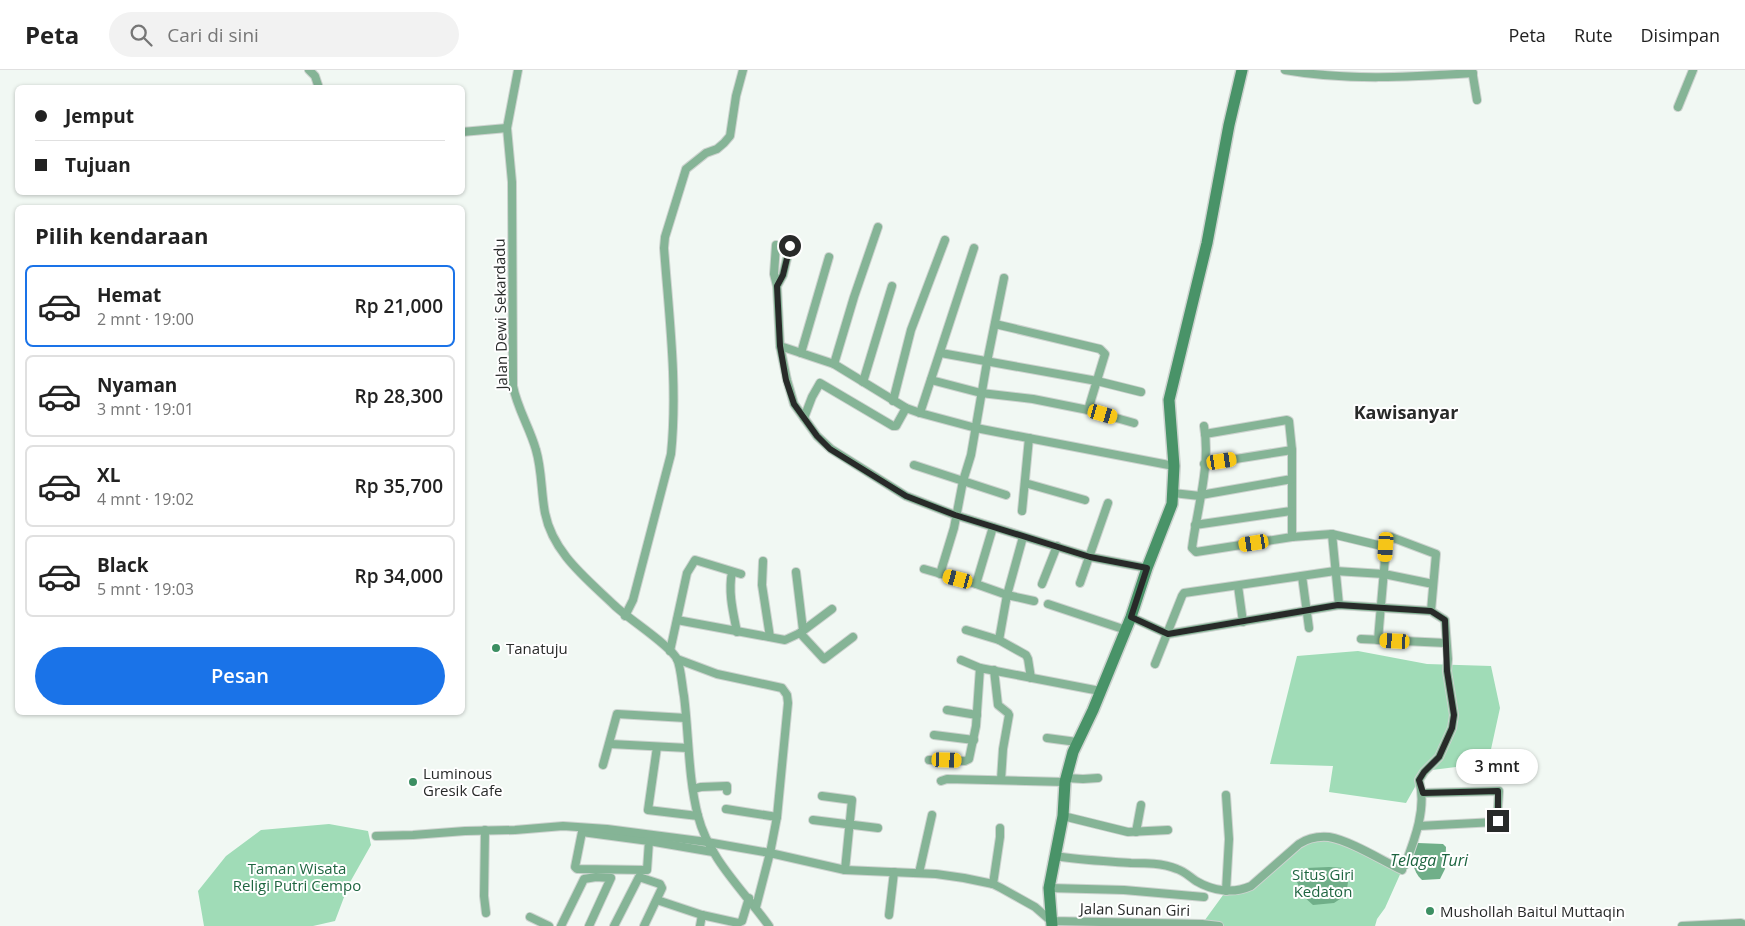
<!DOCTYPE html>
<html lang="id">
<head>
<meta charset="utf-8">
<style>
	body { margin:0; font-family:"Open Sans",sans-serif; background:#f2f2f2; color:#222; height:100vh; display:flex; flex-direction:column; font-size:19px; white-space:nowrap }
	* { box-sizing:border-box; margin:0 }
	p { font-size:16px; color:#767676 }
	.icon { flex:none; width:28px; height:28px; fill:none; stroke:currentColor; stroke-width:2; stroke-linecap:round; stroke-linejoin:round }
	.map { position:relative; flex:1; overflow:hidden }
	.side { position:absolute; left:15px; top:135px; width:450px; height:510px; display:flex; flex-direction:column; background:#fff; border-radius:8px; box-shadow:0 1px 4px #0004 }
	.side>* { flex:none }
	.top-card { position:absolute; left:15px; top:15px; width:450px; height:110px; border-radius:8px; box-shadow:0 1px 4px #0004; display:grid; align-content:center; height:110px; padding:0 20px; background:#fff }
	.end { position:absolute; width:22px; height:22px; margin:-11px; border:6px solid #282a29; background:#fff; box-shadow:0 0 0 2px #fff }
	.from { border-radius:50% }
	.bubble { position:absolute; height:35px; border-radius:18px; background:#fff; box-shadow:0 1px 4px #0004; font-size:16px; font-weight:600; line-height:35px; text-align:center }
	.car { position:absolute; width:15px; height:30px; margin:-15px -8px; border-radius:6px; box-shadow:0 0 4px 1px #0007; background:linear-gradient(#f5c518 24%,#345 0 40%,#f5c518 0 76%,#345 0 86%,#f5c518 0) }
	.top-card b { display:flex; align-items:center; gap:18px; height:48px; font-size:19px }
	.top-card b+b { border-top:1px solid #e0e0e0 }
	.top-card i { width:12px; height:12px; background:#222 }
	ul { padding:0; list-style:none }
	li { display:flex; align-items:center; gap:15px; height:82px; margin:0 10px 8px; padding:0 10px; border:2px solid #e0e0e0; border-radius:8px }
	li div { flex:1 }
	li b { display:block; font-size:19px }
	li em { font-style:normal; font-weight:600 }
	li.active { border-color:#1a73e8 }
	li>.icon { width:45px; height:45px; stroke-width:1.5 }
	h2 { padding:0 20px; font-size:22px; line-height:60px }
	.action { display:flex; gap:10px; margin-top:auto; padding:10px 20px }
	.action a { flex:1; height:58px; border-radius:30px; background:#1a73e8; color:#fff; font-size:20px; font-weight:600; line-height:58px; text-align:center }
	header { display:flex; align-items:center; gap:30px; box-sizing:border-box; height:70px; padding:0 25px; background:#fff; border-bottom:1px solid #e0e0e0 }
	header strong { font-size:24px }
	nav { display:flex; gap:28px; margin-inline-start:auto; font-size:18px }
	.search { width:350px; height:45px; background:#f2f2f2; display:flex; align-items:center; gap:12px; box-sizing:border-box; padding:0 18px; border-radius:28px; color:#767676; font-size:19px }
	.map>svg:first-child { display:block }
	.green { fill:#a0dcb7 }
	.water { fill:#70af89 }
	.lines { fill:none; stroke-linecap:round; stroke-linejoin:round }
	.street-casing { stroke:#cdd3cf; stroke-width:10 }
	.secondary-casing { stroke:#cdd3cf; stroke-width:14 }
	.street { stroke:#85b496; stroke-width:8 }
	.secondary { stroke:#499368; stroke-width:11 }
	.route { stroke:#282a29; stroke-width:6 }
	.poi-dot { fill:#3c8f62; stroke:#fff; stroke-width:2 }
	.labels { text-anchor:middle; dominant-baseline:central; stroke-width:4; stroke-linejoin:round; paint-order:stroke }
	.street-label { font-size:15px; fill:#282a29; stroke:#fff }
	.poi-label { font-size:15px; fill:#282a29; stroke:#fff; text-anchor:start }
	.park-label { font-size:15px; fill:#1f6641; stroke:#fff }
	.water-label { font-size:16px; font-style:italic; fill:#1c643f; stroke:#fff }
	.quarter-label { font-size:18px; font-weight:bold; fill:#282a29; stroke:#fff }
</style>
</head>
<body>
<header>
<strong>Peta</strong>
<div class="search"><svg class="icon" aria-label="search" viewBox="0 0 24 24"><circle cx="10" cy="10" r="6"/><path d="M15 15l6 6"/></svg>Cari di sini</div>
<nav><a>Peta</a><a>Rute</a><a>Disimpan</a></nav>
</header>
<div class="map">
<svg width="1745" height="856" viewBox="0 0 1745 856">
	<rect width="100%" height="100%" fill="#f1f8f3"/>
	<!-- green -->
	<g class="green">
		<path d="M 1358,581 L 1427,594 L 1491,596 L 1500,638 L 1488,693 L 1424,701 L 1406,733 L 1329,722 L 1333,696 L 1270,694 L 1297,586 Z"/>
		<path d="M 329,754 L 368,761 L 371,775 L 349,814 L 335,851 L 313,856 L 204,856 L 198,821 L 226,786 L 261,760 Z"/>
		<path d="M 1307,769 L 1333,769 L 1402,800 L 1385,838 L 1377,849 L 1375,856 L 1058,856 L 1057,854 L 1202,854 L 1226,821 L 1242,820 Z"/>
	</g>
	<!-- water -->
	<g class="water">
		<path d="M 1418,773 L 1443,774 L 1446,777 L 1445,799 L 1440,809 L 1422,810 C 1412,801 1411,787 1415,775 Z"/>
		<path d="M 1329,797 L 1344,798 L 1348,812 L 1346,825 L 1334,833 L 1313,835 L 1303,826 L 1297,812 L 1306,798 Z"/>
	</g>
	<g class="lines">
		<!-- street casing -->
		<g class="street-casing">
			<g id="street">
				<path d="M 309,0 L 315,6 L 319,18"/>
				<path d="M 518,0 L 507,58 L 512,112 L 513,316 C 517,338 530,358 536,380 C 542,400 541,422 545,443 C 553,483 586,508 614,535 C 627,548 670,575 677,589 C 681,597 682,616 684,626 C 689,666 688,707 698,746 C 709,789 744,821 769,856"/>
				<path d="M 1285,0 C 1346,11 1411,7 1473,3"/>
				<path d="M 1472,0 L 1477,30"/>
				<path d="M 1678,37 L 1693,0"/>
				<path d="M 462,62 L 507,58"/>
				<path d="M 776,175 L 774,204 L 777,216 L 780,276 L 787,310 L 794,334 L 817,366 L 831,379 L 906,426 L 955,445 L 1090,487 L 1147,498"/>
				<path d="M 777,216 L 783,205 L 790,176"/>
				<path d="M 995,254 L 1100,279 L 1105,284 L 1088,340"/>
				<path d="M 780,276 L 834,294 L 906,338 L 920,343 L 976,358 L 1174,396"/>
				<path d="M 801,283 L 829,187"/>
				<path d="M 941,283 L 1097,311 L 1141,322"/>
				<path d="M 834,294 L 854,227 L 878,157"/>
				<path d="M 931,310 L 981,323 L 1033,329 L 1088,340 L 1134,353"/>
				<path d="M 863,312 L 892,216"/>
				<path d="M 893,331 L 911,260 L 945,170"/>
				<path d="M 920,343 L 974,178"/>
				<path d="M 804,348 L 812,327 L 820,313 L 893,356 L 896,356 L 906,338"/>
				<path d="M 1204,356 C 1211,395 1197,439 1192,478 L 1196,482 L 1292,467 L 1332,464 L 1386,477"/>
				<path d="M 1205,364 L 1287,350 L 1289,351 L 1292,380 L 1292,467"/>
				<path d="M 1204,394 L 1292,380"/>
				<path d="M 914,395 L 1006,425"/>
				<path d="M 1025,413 L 1085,430"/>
				<path d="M 1173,423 L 1200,426"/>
				<path d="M 1201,425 L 1292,409"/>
				<path d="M 1022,441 L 1029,368"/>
				<path d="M 1195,455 L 1291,441"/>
				<path d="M 1332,464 L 1339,535"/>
				<path d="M 763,491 L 762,515 L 770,567"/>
				<path d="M 924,499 L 976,514 L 1007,525 L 1034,531"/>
				<path d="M 732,502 C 728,522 733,542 737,562"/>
				<path d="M 796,502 L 803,560"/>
				<path d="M 940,504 L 954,458 L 963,411 L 971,385 L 987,292 L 1004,208"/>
				<path d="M 1302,506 L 1309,558"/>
				<path d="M 1080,513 L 1108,433"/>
				<path d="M 976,514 L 993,457"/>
				<path d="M 1042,514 L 1057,476"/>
				<path d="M 1238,516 L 1243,552"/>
				<path d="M 1048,534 L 1126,560"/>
				<path d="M 625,546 L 633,530 L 671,384 C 678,316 669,246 664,178 L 665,167 L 686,99 L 706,83 L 717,79 L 724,73 L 730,66 L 736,26 L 743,0"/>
				<path d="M 1131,547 L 1168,564 L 1339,535 L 1431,541 L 1445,550 L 1448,589 L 1447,601 L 1454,645 L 1452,658 L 1439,687 L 1424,702 L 1419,710 C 1427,737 1415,769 1405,795"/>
				<path d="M 677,550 L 785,570 L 800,563 L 832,539"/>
				<path d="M 966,560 L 999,570 L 1007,525 L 1023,467"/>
				<path d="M 800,563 L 824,589 L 853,567"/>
				<path d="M 1361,569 L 1446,573"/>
				<path d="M 999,570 L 1026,585 L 1028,589 L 1031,608"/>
				<path d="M 1378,570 L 1386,477 L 1391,467 L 1436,484 L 1431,541"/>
				<path d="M 670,581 L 687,503 L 695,490 L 741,504"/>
				<path d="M 677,589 L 717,604 L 782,618 L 787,625 L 788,633 L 777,747 L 770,783 L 756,837"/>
				<path d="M 961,590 L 980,598"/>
				<path d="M 1155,594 L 1182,526 L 1184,523 L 1335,501 L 1384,504 L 1433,514"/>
				<path d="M 994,600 L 998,635 L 1008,643 L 1009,645 L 1003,679 L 1001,710"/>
				<path d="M 947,640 L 977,645"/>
				<path d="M 934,665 L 974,670"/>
				<path d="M 1047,668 L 1077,672"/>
				<path d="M 610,674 L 688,678"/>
				<path d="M 657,677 L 648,740 L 698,746"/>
				<path d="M 929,690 L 965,691 L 969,689 L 976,656 L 980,598 L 1100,621"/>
				<path d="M 603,695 L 617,644 L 686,648"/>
				<path d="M 1066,708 L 1083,709 L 1098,708"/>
				<path d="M 941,711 L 947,709 L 1065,712"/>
				<path d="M 693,719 L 701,717 L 727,716 L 727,721"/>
				<path d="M 1226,725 L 1229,769 L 1226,821"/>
				<path d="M 822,726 L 852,730 L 845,800"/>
				<path d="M 726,739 L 777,747"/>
				<path d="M 1063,746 L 1128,762 L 1168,760"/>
				<path d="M 813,750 L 878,758"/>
				<path d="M 1419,756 L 1495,752 L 1497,751 L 1499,721 L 1423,723"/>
				<path d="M 485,760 L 484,826 L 486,843"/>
				<path d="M 582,762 L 649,771 L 647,800 L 577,799 L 575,797 Z"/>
				<path d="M 1136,762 L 1141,735"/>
				<path d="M 376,766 L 413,765 L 465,761 L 515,760 L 563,756 L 607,759 L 707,772 L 770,783 L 845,800 L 936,804 L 964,808 L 993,814 L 1001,818 L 1035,837 L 1051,851 L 1202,854 L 1219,856"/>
				<path d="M 649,771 L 713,782"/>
				<path d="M 1055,786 C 1080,790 1105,791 1131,793 C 1146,793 1162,793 1177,799 C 1184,801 1190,807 1196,811 C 1213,821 1233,824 1251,816 L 1299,774 C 1308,768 1318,766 1329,767 C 1351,771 1381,790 1402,800"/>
				<path d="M 919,803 L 932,745"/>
				<path d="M 993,814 L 1000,767 L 1000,758"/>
				<path d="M 1049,818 L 1124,820 L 1204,827"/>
				<path d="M 657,830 L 702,845 L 738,853 L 742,851 L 749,828"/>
				<path d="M 889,845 L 894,802"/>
				<path d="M 530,847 L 549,856"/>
				<path d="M 561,856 L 584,809 L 596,807 L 611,808 L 589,856"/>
				<path d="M 614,856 L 639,807 L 660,814 L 662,818 L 644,856"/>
				<path d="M 700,856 L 702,845"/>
				<path d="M 1682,856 L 1741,853 L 1745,855"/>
			</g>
		</g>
		<!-- secondary casing -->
		<g class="secondary-casing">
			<path id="secondary" d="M 1052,856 L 1049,818 L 1063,746 L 1065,712 L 1073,682 L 1093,640 L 1131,547 L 1147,498 L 1172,434 L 1174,396 L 1169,330 L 1207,173 L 1229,55 L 1242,0"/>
		</g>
		<!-- street -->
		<use href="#street" class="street"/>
		<!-- secondary -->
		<use href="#secondary" class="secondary"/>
	</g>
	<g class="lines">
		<!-- route -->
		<path class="route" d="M 790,176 L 783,205 L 777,216 L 780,276 L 786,310 L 794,334 L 817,366 L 830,379 L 906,426 L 955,445 L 1090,487 L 1147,498 L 1131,547 L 1168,564 L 1338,535 L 1431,541 L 1445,550 L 1447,601 L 1454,645 L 1452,658 L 1439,687 L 1424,702 L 1419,710 L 1423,723 L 1498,721 L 1498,751"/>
	</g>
	<!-- markers -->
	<g class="poi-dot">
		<circle cx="496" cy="578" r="5"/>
		<circle cx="413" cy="712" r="5"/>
		<circle cx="1430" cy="841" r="5"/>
	</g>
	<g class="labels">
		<!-- street labels -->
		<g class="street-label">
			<text transform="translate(500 244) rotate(-91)">Jalan Dewi Sekardadu</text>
			<text transform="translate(1135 839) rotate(1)">Jalan Sunan Giri</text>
		</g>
		<!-- poi labels -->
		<g class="poi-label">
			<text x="506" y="578">Tanatuju</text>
			<text x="423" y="703">Luminous<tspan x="423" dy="17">Gresik Cafe</tspan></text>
			<text x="1440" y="841">Mushollah Baitul Muttaqin</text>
		</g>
		<!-- park labels -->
		<g class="park-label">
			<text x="297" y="798">Taman Wisata<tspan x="297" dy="17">Religi Putri Cempo</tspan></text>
			<text x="1323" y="804">Situs Giri<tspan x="1323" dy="17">Kedaton</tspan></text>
		</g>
		<!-- water labels -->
		<g class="water-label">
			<text x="1429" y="790">Telaga Turi</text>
		</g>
		<!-- quarter labels -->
		<g class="quarter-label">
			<text x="1406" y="342">Kawisanyar</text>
		</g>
	</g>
</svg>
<i class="end from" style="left:790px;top:176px"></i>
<i class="end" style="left:1498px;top:751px"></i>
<div class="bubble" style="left:1456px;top:679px;width:82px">3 mnt</div>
<i class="car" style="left:1103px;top:344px;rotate:106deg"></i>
<i class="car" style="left:1222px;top:391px;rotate:81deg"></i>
<i class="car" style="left:1254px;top:473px;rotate:261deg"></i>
<i class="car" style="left:1386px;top:477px;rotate:184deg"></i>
<i class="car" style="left:958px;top:509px;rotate:285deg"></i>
<i class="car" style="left:1395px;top:571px;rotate:273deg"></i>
<i class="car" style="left:947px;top:690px;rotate:92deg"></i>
<div class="top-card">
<b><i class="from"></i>Jemput</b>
<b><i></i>Tujuan</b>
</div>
<section class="side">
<h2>Pilih kendaraan</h2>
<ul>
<li class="active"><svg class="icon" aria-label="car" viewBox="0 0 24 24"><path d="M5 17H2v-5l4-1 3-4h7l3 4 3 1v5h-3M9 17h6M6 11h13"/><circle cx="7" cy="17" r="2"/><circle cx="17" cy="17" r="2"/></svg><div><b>Hemat</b><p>2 mnt · 19:00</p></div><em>Rp 21,000</em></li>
<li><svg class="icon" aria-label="car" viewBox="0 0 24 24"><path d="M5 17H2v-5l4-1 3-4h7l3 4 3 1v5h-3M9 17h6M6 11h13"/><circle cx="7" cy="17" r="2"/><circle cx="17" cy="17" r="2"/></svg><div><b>Nyaman</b><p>3 mnt · 19:01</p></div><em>Rp 28,300</em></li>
<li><svg class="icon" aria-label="car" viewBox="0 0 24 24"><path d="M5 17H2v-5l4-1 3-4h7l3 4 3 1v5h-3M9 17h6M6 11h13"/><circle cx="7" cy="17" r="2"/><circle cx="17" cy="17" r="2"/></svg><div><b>XL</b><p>4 mnt · 19:02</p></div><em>Rp 35,700</em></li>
<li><svg class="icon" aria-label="car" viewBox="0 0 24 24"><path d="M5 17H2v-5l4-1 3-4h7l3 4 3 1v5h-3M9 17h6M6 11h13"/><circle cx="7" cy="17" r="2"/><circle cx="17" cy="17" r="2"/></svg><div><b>Black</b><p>5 mnt · 19:03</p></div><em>Rp 34,000</em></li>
</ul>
<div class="action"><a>Pesan</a></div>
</section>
</div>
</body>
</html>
